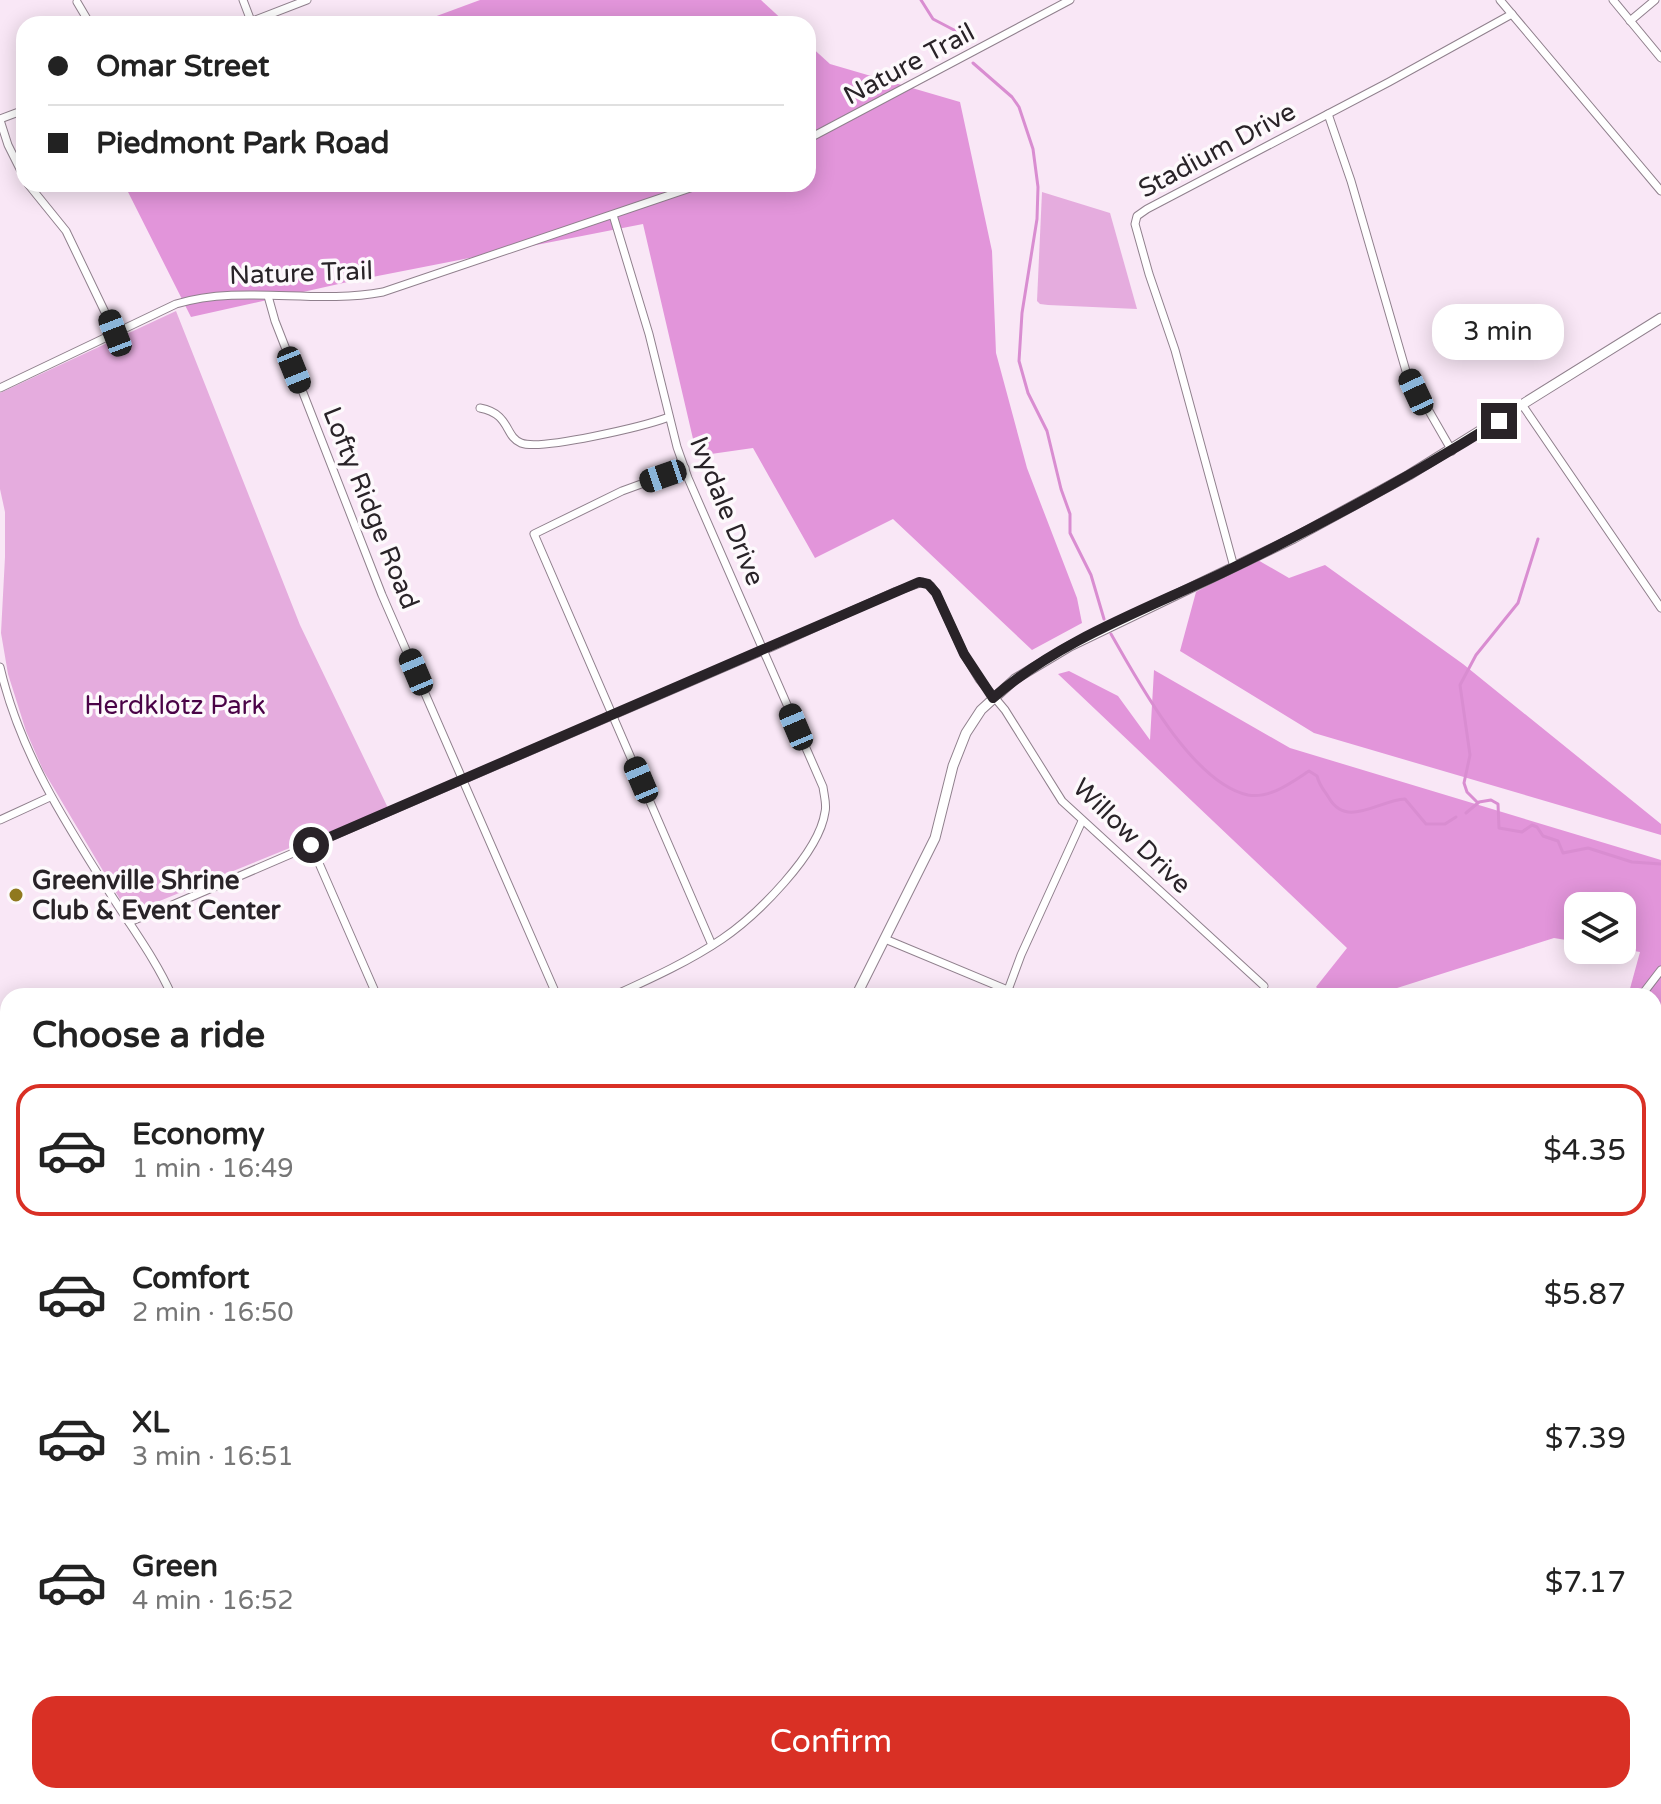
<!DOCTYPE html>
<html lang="en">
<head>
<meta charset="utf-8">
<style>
	body { margin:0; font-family:"Varela Round",sans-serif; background:#f2f2f2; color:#222; height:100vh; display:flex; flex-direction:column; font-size:30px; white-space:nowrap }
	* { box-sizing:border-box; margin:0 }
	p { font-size:26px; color:#767676 }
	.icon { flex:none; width:44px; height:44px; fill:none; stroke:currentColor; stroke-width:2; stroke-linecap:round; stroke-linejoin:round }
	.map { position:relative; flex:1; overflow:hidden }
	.drawer { position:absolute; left:0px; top:988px; width:1662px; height:816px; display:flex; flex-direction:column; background:#fff; border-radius:24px 24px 0 0; box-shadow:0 4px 20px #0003 }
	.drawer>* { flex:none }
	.hud { position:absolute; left:16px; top:16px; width:800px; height:176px; border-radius:24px; box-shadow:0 4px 20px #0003; display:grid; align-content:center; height:176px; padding:0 32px; background:#fff }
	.tools { position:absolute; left:1564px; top:892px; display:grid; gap:16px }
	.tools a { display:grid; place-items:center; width:72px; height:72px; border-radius:16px; background:#fff; box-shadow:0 4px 20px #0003; font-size:40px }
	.end { position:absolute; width:36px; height:36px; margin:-18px; border:10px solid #292328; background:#fff; box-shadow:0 0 0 4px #fff }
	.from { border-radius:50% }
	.bubble { position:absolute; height:56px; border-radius:24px; background:#fff; box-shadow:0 4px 20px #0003; font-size:26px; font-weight:600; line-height:56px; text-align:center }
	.car { position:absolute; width:24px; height:48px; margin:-24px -12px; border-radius:10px; box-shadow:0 0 6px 2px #0007; background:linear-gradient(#222 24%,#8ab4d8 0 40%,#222 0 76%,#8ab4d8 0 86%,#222 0) }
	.hud b { display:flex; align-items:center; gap:28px; height:76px; font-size:30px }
	.hud b+b { border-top:2px solid #e0e0e0 }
	.hud i { width:20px; height:20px; background:#222 }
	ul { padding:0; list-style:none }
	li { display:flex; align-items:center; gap:24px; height:132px; margin:0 16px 12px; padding:0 16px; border:4px solid transparent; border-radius:24px }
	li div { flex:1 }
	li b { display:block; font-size:30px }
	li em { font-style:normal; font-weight:600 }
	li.on { border-color:#d93025 }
	li>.icon { width:72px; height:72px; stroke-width:1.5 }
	h2 { padding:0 32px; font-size:36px; line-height:96px }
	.button { display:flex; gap:16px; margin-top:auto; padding:16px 32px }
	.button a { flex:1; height:92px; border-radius:24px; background:#d93025; color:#fff; font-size:32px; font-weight:600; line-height:92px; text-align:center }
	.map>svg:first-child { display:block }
	.green { fill:#e5acde }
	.forest { fill:#e295da }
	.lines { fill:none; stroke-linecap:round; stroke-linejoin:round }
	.stream { stroke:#d98dd1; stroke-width:3 }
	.minor-casing { stroke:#90808d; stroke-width:9 }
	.tertiary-casing { stroke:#90808d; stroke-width:11 }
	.minor { stroke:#fff; stroke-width:7 }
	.tertiary { stroke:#fff; stroke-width:9 }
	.rail { stroke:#4c444a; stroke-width:3; stroke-dasharray:14 14; stroke-linecap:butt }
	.route { stroke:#292328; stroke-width:10 }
	.poi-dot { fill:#90791f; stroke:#fdf9fc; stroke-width:3 }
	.labels { text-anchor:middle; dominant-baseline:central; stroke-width:7; stroke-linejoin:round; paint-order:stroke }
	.street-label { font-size:26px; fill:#292328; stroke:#fdf9fc }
	.park-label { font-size:26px; fill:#4a0347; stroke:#fdf9fc }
	.poi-label { font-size:26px; font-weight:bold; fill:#292328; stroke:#fdf9fc; text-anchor:start }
</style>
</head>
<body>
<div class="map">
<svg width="1661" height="1804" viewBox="0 0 1661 1804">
	<rect width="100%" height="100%" fill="#f9e7f6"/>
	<!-- green -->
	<g class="green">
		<path d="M 1042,192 L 1110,213 L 1137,309 L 1048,305 L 1040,304 L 1037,301 Z"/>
		<path d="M 176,311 L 300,625 L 388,808 L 135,911 L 124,906 L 43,770 L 26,731 L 8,674 L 1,633 L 5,557 L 5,512 L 0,489 L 0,393 Z"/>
	</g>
	<!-- forest -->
	<g class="forest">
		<path d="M 480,0 L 761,0 L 787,24 L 415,24 Z"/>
		<path d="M 808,44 L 830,64 L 960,102 L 992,251 L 996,353 L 1027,468 L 1077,598 L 1082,623 L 1032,650 L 893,519 L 815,558 L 753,448 L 697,456 L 643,224 L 352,281 L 191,317 L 124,184 L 808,184 Z"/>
		<path d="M 1256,559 L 1289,578 L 1325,565 L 1463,664 L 1661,824 L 1661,835 L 1314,733 L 1180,651 L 1196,592 Z"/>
		<path d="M 1154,670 L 1290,748 L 1661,860 L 1661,1097 L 1654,1095 L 1654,996 L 1628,996 L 1640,952 L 1622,949 L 1622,906 L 1578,906 L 1578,942 L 1554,938 L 1372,996 L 1325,996 L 1316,987 L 1347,948 L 1058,674 L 1069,671 L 1118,696 L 1150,740 Z"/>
		<path d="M 312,1796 L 493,1796 L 504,1804 L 316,1804 Z"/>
		<path d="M 676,1796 L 772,1796 L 765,1804 L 686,1804 Z"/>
	</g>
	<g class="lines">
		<!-- stream -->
		<g class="stream">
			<path d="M 921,0 L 933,19 L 954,30 L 964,45"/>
			<path d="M 973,63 L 1012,97 L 1019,107 L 1033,149 L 1038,187 L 1037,219 L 1022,313 L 1019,361 L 1028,393 L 1047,431 L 1061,489 L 1070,514 L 1070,533 L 1091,575 L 1104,619"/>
			<path d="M 1111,634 C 1138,681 1192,783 1248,795 C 1270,799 1292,782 1309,771 L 1317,776 C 1320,787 1324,790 1329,798 C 1347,829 1379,800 1405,799 L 1426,824 L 1445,824 L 1456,817"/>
			<path d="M 1478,803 L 1467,792 L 1464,783 L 1470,755 L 1460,685 L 1476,655 L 1518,603 L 1538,539"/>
			<path d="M 1466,813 L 1479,802 L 1491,800 L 1498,804 L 1499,828 L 1522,832 L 1532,825 L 1537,827 L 1543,836 L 1558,841 L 1563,853 L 1588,848 L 1632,862 L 1661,864"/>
			<path d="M 1548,1796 L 1551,1804"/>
			<path d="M 356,1804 L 359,1796"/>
		</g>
		<!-- minor casing -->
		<g class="minor-casing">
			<g id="minor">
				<path d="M 243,0 L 251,21"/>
				<path d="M 1500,0 L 1661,191"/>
				<path d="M 1613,0 L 1661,58"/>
				<path d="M 77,2 L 90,24"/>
				<path d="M 1630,21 L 1655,0"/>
				<path d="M 245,24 L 307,0"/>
				<path d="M 1328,114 L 1351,181 L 1406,371 L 1452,451"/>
				<path d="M 0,119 L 24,110"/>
				<path d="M 0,120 L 8,145 L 24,177"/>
				<path d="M 808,139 L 1070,0"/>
				<path d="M 28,184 L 66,231 L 115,333"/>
				<path d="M 268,296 L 275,321 L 382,595 L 557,996"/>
				<path d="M 0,388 L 176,304 C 242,284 315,305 383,292 L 702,184"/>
				<path d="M 1523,406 L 1661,608"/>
				<path d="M 480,408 C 511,414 504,436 521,443 C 541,451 645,426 669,417"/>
				<path d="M 685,468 L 622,491 L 534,534 L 712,945"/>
				<path d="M 1234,567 L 1175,350 L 1149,274 L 1135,224 L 1137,216 L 1147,209 L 1389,82 L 1512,14"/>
				<path d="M 0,667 C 20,754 68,827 115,901 C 135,932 157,962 172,996"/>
				<path d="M 0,820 L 50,797"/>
				<path d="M 311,845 L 377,996"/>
				<path d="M 129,922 L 170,906 L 774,646 L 894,592 L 923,582 L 931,586 L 936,593 L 964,654 L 979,679 L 1005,710 L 1062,801 L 1264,986"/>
				<path d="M 885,939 L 1022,996"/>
				<path d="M 1008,990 L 1021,955 L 1082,821"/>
				<path d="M 613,996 C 650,979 688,962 722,939 C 756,916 819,854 825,812 C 827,805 824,795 823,787 L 688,478 L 677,447 L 649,334 L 613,215"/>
				<path d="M 1641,996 L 1661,970"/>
				<path d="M 0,1691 L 8,1677"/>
				<path d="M 1654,1712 L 1661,1713"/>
				<path d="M 0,1746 L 8,1751"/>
				<path d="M 1654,1771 L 1661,1748"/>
				<path d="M 80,1796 L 92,1804"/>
				<path d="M 266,1796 L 274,1804"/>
				<path d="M 1468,1804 L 1470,1796"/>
				<path d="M 1644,1804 L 1646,1796"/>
			</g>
		</g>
		<!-- tertiary casing -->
		<g class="tertiary-casing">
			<g id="tertiary">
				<path d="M 856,996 L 935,838 L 953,766 L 966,733 L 981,710 L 1015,679 L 1070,646 L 1294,538 L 1409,475 L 1661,318"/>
				<path d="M 0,1421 L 8,1417"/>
				<path d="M 1654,1569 L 1661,1571"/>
				<path d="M 1014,1796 L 1019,1804"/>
				<path d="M 781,1804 L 788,1796"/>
			</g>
		</g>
		<!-- minor -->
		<use href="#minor" class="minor"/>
		<!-- tertiary -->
		<use href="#tertiary" class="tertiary"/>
		<!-- rail -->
		<g class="rail">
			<path d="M 0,1228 L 8,1228"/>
			<path d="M 0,1329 L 8,1329"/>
			<path d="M 1654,1509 L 1661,1512"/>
			<path d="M 1654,1626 L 1661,1627"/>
		</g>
	</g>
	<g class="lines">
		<!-- route -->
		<path class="route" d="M 311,845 L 919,582 L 928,584 L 936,593 L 964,654 L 993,698 C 1058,641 1144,610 1222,573 C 1317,527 1410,477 1499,421"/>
	</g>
	<!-- markers -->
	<circle class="poi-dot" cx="16" cy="895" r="8"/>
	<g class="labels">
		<!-- street labels -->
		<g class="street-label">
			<text transform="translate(909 64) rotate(-28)">Nature Trail</text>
			<text transform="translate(1217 150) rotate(-28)">Stadium Drive</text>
			<text transform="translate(301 273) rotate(-2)">Nature Trail</text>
			<text transform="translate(371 508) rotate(68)">Lofty Ridge Road</text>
			<text transform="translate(727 511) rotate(68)">Ivydale Drive</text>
			<text transform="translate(1132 836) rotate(44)">Willow Drive</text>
		</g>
		<!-- park labels -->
		<g class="park-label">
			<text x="175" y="705">Herdklotz Park</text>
		</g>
		<!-- poi labels -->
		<g class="poi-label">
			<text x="32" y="880">Greenville Shrine<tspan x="32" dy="30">Club &amp; Event Center</tspan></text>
		</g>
	</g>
</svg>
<div class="tools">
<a><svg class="icon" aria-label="layers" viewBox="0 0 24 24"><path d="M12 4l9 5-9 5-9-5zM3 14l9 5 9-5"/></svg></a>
</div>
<i class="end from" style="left:311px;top:845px"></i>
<i class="end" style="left:1499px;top:421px"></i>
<div class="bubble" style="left:1432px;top:304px;width:132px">3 min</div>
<i class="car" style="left:115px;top:333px;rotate:339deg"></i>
<i class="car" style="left:294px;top:370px;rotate:158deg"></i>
<i class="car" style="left:1416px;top:392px;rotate:335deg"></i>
<i class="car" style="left:663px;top:476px;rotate:251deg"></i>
<i class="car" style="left:416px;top:672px;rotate:337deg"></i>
<i class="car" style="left:796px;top:727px;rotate:337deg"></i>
<i class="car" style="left:641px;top:780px;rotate:337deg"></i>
<div class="hud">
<b><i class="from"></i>Omar Street</b>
<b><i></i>Piedmont Park Road</b>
</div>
<section class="drawer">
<h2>Choose a ride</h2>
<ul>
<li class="on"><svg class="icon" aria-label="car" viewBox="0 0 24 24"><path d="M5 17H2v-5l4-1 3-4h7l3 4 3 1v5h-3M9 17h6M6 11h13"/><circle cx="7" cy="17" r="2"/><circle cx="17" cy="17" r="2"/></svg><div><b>Economy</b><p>1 min · 16:49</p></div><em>$4.35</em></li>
<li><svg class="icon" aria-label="car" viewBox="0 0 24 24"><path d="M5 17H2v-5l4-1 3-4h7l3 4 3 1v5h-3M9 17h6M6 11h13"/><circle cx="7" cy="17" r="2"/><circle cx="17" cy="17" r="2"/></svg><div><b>Comfort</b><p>2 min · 16:50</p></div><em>$5.87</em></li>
<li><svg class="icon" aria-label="car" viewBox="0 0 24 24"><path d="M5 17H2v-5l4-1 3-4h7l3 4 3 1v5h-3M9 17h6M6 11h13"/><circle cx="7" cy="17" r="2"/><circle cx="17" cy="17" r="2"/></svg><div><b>XL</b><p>3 min · 16:51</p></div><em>$7.39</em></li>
<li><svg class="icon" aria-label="car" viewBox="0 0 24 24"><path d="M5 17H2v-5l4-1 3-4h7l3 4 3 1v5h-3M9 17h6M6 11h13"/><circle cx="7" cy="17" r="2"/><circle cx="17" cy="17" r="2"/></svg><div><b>Green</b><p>4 min · 16:52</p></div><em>$7.17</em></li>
</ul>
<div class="button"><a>Confirm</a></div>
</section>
</div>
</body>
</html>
